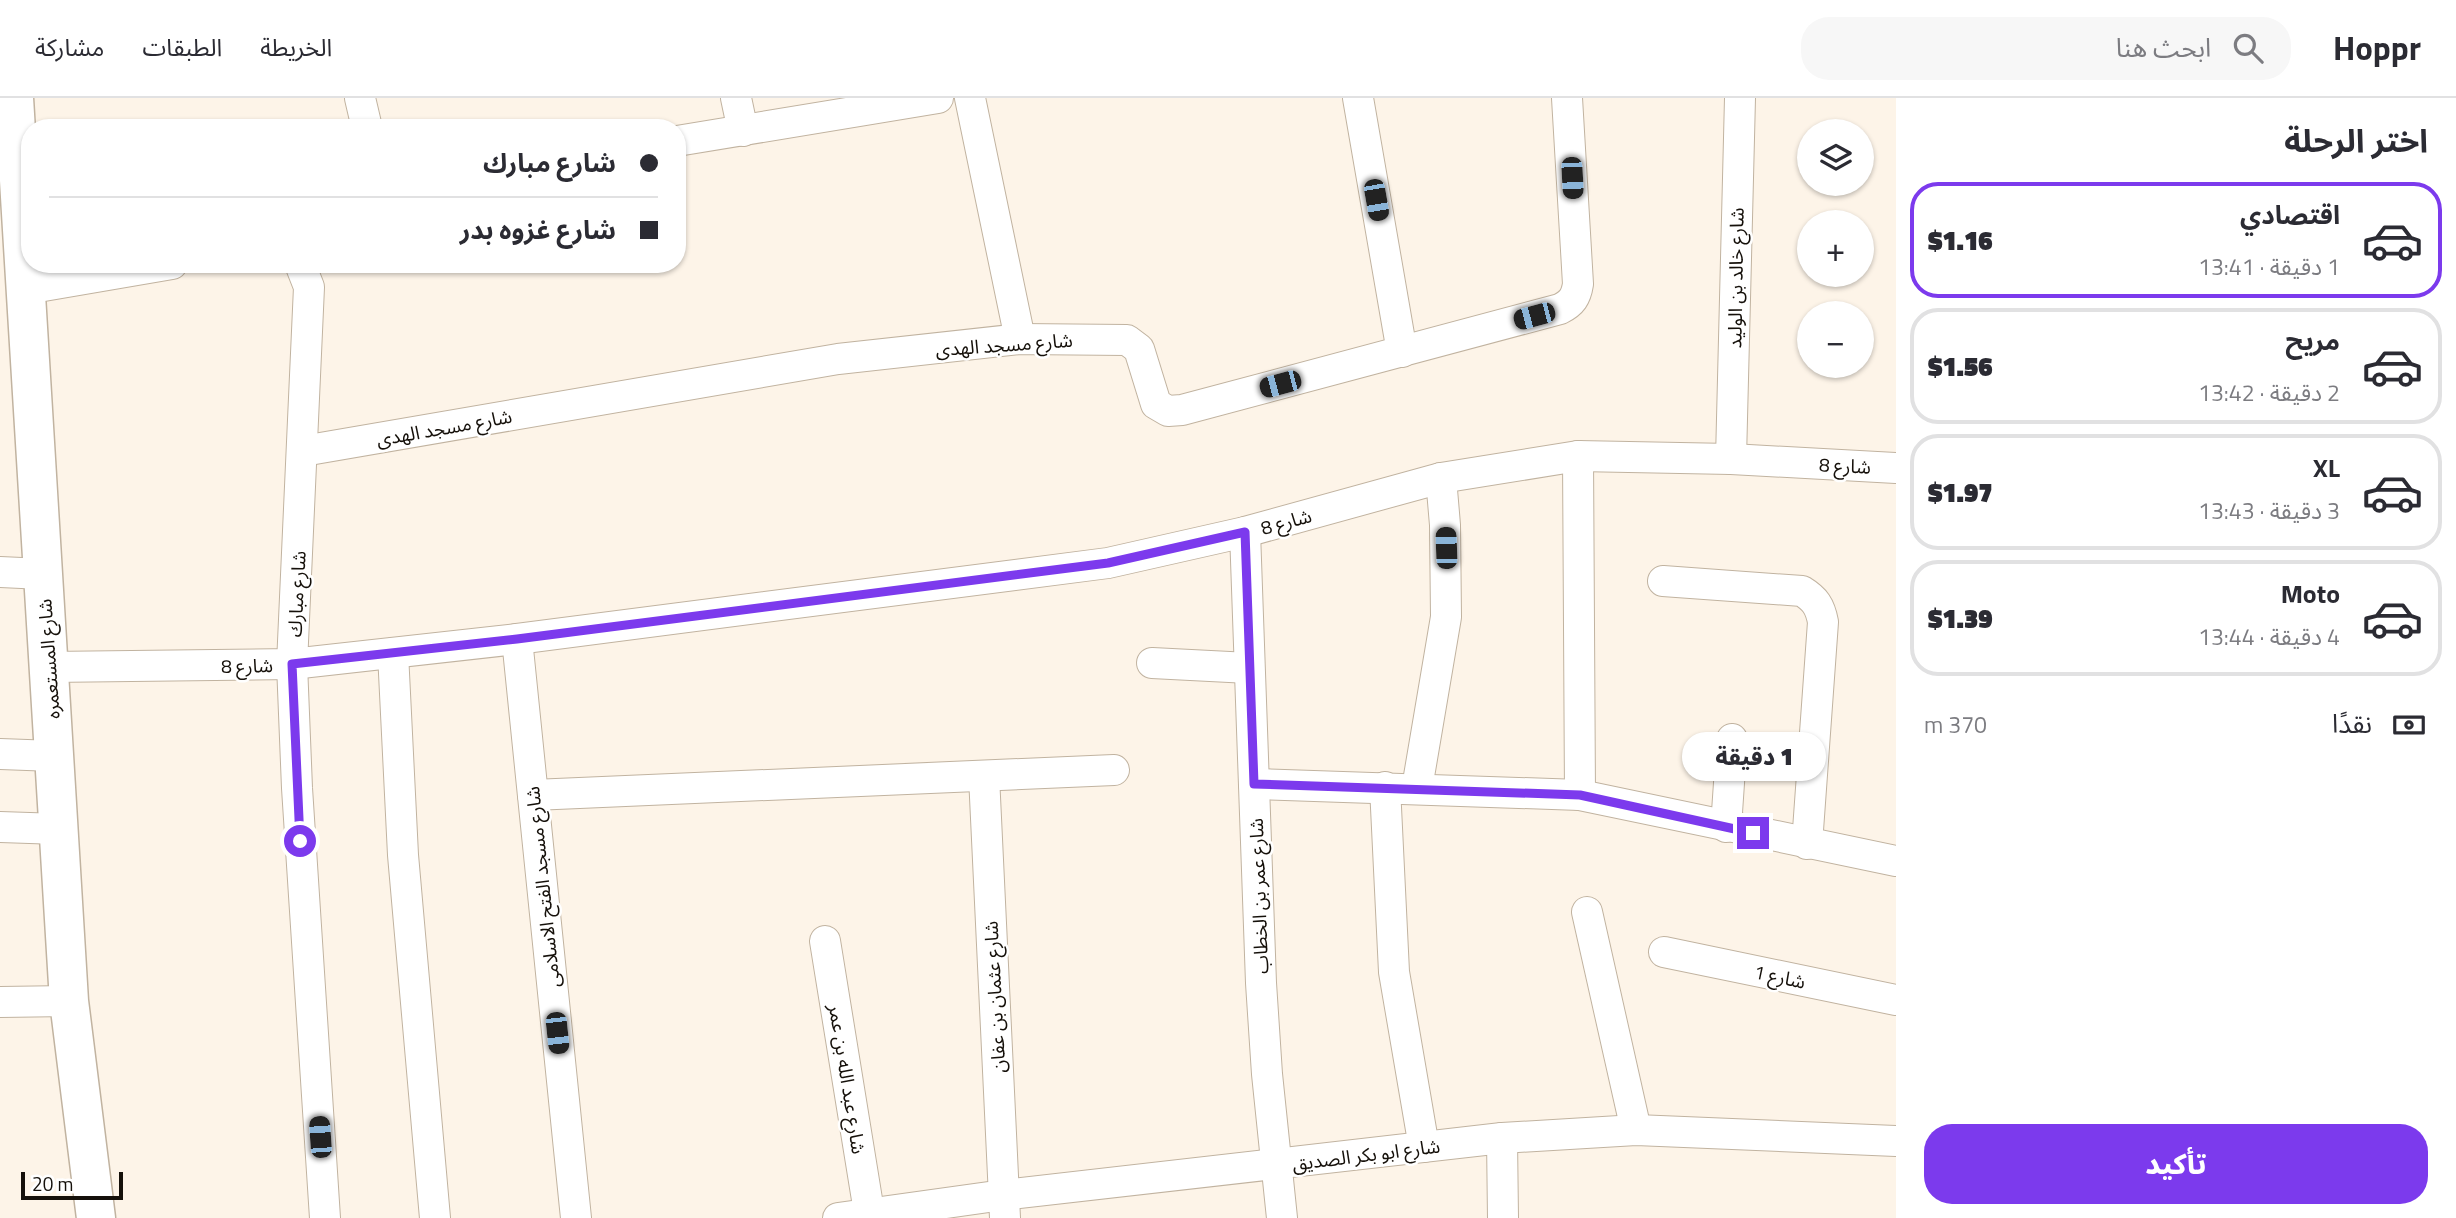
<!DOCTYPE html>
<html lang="ar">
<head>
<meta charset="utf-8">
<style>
	body { margin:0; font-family:"Titillium Web","Noto Sans Arabic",sans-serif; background:#f7f7f7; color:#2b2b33; direction:rtl; height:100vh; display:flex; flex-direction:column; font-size:26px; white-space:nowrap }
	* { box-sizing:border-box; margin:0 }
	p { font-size:23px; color:#7c7c81 }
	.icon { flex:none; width:38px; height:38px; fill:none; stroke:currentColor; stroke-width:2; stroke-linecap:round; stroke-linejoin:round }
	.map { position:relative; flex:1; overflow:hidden; direction:ltr }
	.details { display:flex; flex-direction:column; background:#fff; width:560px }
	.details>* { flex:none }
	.hud { position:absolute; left:21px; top:21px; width:665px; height:154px; border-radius:28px; box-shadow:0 2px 5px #0004; direction:rtl; display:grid; align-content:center; height:154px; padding:0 28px; background:#fff }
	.buttons { position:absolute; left:1797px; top:21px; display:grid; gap:14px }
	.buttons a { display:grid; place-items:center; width:77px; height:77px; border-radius:50%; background:#fff; box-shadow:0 2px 5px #0004; font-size:35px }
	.scale { position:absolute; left:21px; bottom:18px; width:102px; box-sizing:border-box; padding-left:7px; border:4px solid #15100a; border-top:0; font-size:19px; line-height:24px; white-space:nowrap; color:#15100a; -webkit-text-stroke:5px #fff; paint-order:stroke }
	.end { position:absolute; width:32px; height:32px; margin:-16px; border:9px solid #7c3aed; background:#fff; box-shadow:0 0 0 4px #fff }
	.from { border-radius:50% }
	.bubble { position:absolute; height:49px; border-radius:24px; background:#fff; box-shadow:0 2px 5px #0004; font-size:23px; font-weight:800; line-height:49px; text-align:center; direction:rtl }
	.car { position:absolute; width:21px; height:42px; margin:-21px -10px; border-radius:9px; box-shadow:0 0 5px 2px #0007; background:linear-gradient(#222 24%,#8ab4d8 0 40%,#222 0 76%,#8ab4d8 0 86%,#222 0) }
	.hud b { display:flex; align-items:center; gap:24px; height:66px; font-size:26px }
	.hud b+b { border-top:2px solid #e1e1e2 }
	.hud i { width:18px; height:18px; background:#2b2b33 }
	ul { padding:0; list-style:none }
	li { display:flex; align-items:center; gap:21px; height:116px; margin:0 14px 10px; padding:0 14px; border:4px solid #e1e1e2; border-radius:28px }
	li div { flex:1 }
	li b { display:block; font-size:26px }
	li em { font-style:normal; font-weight:800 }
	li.current { border-color:#7c3aed }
	li>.icon { width:63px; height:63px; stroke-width:1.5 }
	h2 { padding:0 28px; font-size:32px; line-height:84px }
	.pay { display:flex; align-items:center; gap:18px; height:77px; padding:0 28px; font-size:26px }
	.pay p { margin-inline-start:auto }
	.action { display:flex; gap:14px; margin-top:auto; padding:14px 28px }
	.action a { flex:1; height:80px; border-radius:28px; background:#7c3aed; color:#fff; font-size:28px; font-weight:800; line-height:80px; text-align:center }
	header { display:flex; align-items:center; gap:42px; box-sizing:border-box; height:98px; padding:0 35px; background:#fff; border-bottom:2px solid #e1e1e2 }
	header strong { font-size:33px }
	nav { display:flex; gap:38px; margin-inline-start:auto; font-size:24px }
	.search { width:490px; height:63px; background:#f7f7f7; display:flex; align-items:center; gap:18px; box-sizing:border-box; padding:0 24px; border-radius:28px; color:#7c7c81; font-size:26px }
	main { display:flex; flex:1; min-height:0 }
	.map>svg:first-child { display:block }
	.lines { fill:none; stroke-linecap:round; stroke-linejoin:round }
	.street-casing { stroke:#c1b3a0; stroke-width:32 }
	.secondary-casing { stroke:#c1b3a0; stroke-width:41 }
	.street { stroke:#fff; stroke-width:30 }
	.secondary { stroke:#fff; stroke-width:38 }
	.route { stroke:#7c3aed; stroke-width:9 }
	.labels { text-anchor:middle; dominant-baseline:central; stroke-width:5; stroke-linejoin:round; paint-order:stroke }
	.street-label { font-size:19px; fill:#15100a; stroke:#fff }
</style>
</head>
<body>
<header>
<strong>Hoppr</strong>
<div class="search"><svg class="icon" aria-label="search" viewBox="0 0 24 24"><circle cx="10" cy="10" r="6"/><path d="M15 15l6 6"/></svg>ابحث هنا</div>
<nav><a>الخريطة</a><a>الطبقات</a><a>مشاركة</a></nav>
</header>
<main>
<section class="details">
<h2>اختر الرحلة</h2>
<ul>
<li class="current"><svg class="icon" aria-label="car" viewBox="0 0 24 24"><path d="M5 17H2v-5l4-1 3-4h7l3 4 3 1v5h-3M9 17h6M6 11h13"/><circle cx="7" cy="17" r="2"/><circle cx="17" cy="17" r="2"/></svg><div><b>اقتصادي</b><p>1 دقيقة · 13:41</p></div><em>$1.16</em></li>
<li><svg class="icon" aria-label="car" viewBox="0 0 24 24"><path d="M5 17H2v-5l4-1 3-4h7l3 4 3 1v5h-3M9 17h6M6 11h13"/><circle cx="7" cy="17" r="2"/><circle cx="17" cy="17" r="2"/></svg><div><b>مريح</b><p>2 دقيقة · 13:42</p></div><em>$1.56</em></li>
<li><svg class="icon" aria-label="car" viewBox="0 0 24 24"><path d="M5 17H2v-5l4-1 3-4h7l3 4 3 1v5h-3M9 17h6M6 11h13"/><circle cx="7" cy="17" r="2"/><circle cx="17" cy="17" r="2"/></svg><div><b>XL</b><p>3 دقيقة · 13:43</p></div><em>$1.97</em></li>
<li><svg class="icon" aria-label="car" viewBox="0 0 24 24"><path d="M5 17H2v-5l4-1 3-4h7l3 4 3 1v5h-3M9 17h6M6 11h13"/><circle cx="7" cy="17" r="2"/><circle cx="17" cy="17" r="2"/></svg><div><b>Moto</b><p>4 دقيقة · 13:44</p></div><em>$1.39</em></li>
</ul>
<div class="pay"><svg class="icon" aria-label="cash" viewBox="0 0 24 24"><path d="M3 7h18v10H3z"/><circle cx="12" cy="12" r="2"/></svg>نقدًا<p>370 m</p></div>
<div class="action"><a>تأكيد</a></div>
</section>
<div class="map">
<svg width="1896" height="1120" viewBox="0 0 1896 1120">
	<rect width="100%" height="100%" fill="#fdf4e8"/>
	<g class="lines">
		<!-- street casing -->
		<g class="street-casing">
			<g id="street">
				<path d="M 360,0 L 367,30"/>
				<path d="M 736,0 L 743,33"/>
				<path d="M 970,0 L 1020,241"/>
				<path d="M 1358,0 L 1402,254"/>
				<path d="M 677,43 L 938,0"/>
				<path d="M 300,166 L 309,189 L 292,566 L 297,690 L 325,1120"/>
				<path d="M 26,191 L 172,166"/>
				<path d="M 303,353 L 838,261 L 1020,241 L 1127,242 L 1139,251 L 1156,306 L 1168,313 L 1182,312 L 1560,211 C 1572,205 1576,199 1578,186 L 1567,0"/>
				<path d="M 1578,358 L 1580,697"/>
				<path d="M 1731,361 L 1740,0"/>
				<path d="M 1245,434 L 1261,885 L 1267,976 L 1282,1120"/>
				<path d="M 0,474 L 43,476"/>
				<path d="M 1663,483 L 1802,493 C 1815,501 1820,508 1823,524 L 1807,746"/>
				<path d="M 517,541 L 576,1120"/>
				<path d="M 393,555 L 403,757 L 435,1120"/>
				<path d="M 1152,565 L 1249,570"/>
				<path d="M 49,569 L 292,566 L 517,541 L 1108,465 L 1245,434 L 1441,380 L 1578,358 L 1731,361 L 1896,370"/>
				<path d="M 0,656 L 54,658"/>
				<path d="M 984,678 L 1005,1120"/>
				<path d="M 1254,686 L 1580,697 L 1896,763"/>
				<path d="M 1385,689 L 1394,874 L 1424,1049"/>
				<path d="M 1417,690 L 1446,519 L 1445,427 L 1441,380"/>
				<path d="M 533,697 L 1114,672"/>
				<path d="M 0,729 L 59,731"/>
				<path d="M 1726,729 L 1732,641"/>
				<path d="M 1587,814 L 1636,1032"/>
				<path d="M 825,843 L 870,1120"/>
				<path d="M 1664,854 L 1896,902"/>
				<path d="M 0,904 L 69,903"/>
				<path d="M 1502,1040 L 1503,1120"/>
				<path d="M 838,1120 L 1003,1097 L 1502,1040 L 1636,1032 L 1896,1043"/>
			</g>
		</g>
		<!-- secondary casing -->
		<g class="secondary-casing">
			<path id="secondary" d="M 14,0 L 69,903 L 96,1120"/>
		</g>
		<!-- street -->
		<use href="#street" class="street"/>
		<!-- secondary -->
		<use href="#secondary" class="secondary"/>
	</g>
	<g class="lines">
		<!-- route -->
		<path class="route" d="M 300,743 L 292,566 L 517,541 L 1108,465 L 1245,434 L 1254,686 L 1580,697 L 1753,735"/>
	</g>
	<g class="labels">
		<!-- street labels -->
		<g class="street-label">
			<text transform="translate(1735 180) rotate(-89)">شارع خالد بن الوليد</text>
			<text transform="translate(1004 246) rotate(-4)">شارع مسجد الهدى</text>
			<text transform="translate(444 329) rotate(-10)">شارع مسجد الهدى</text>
			<text transform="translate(1845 367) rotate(3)">شارع 8</text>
			<text transform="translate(1286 423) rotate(-15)">شارع 8</text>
			<text transform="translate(296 496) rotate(-87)">شارع مبارك</text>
			<text transform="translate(48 561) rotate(-94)">شارع المستعمره</text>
			<text transform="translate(247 567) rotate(-1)">شارع 8</text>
			<text transform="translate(542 789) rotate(-96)">شارع مسجد الفتح الاسلامى</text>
			<text transform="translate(1258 798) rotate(-92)">شارع عمر بن الخطاب</text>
			<text transform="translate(1780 878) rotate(12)">شارع 1</text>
			<text transform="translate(994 899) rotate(-93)">شارع عثمان بن عفان</text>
			<text transform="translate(848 981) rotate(81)">شارع عبد الله بن عمر</text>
			<text transform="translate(1366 1056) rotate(-7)">شارع ابو بكر الصديق</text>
		</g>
	</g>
</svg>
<div class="buttons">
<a><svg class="icon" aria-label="layers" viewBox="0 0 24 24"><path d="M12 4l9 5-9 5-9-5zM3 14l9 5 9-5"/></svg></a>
<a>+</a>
<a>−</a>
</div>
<div class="scale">20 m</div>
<i class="end from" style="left:300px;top:743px"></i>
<i class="end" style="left:1753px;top:735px"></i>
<div class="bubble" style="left:1682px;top:634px;width:144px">1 دقيقة</div>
<i class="car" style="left:1572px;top:80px;rotate:177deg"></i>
<i class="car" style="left:1376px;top:102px;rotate:170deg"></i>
<i class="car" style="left:1534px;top:218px;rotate:255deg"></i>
<i class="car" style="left:1280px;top:286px;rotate:255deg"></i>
<i class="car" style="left:1446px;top:450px;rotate:358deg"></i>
<i class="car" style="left:557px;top:935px;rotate:174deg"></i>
<i class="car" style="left:320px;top:1039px;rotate:356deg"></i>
<div class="hud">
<b><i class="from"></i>شارع مبارك</b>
<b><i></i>شارع غزوه بدر</b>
</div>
</div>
</main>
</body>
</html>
